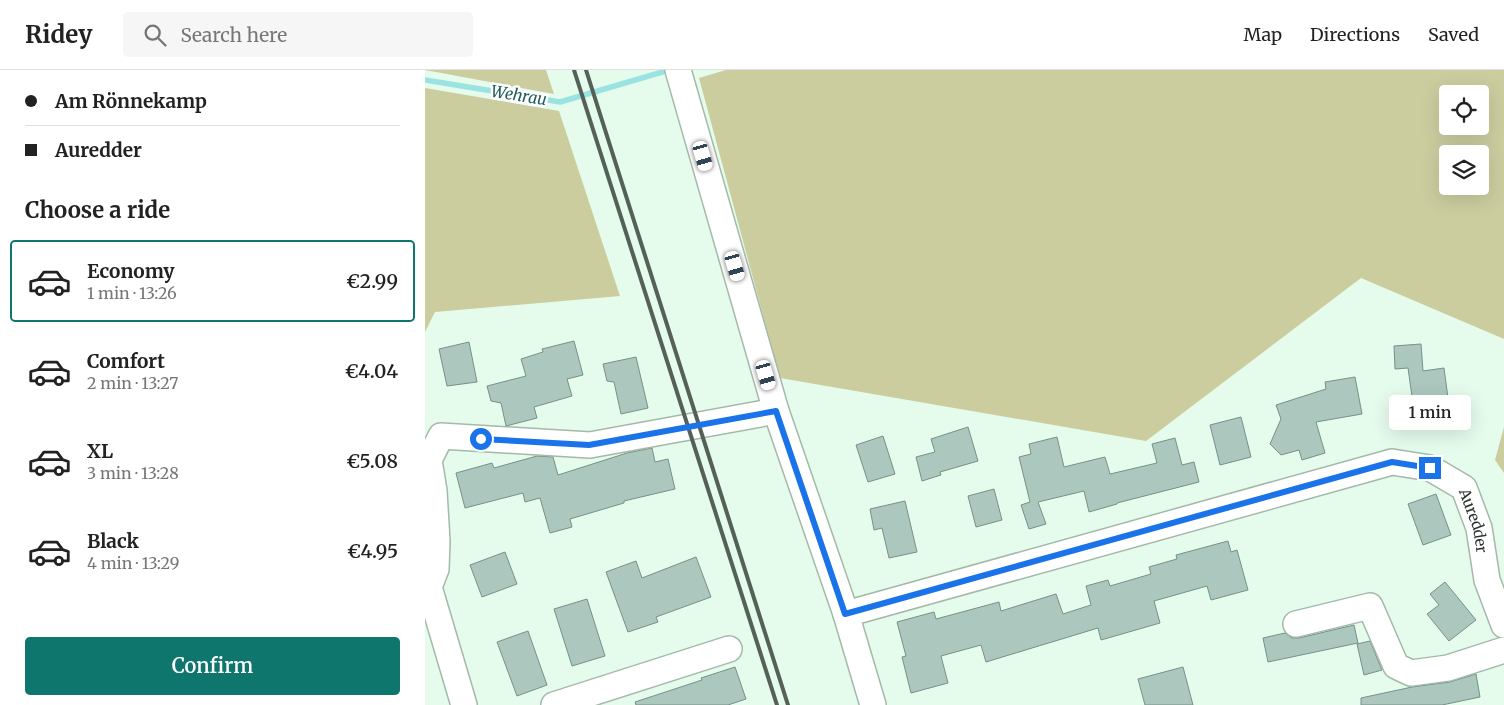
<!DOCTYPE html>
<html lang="en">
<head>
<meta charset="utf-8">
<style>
	body { margin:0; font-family:Merriweather,serif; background:#f6f6f6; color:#222; height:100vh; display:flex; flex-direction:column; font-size:19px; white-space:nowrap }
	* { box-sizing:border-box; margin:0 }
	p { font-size:16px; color:#767676 }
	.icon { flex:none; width:28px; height:28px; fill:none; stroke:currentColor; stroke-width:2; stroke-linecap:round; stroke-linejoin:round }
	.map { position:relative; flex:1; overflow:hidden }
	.drawer { display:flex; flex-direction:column; background:#fff; width:425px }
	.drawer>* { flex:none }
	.banner { display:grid; align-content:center; height:110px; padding:0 25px; background:#fff }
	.buttons { position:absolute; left:1014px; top:15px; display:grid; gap:10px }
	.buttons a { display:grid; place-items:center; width:50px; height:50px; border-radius:5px; background:#fff; box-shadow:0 5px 20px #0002; font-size:25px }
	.end { position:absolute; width:22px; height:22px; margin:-11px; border:6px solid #1a73e8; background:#fff; box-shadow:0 0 0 2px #fff }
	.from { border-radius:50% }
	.bubble { position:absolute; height:35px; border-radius:5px; background:#fff; box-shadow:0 5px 20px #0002; font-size:16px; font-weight:600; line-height:35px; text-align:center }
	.car { position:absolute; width:15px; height:30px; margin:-15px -8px; border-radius:6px; box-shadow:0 0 4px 1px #0007; background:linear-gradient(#fff 24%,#345 0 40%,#fff 0 76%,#345 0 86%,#fff 0) }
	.banner b { display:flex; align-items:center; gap:18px; height:48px; font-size:19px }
	.banner b+b { border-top:1px solid #e0e0e0 }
	.banner i { width:12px; height:12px; background:#222 }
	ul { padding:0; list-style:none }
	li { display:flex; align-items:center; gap:15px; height:82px; margin:0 10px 8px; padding:0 15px; border:2px solid transparent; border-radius:5px }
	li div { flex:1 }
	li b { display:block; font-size:19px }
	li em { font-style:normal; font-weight:600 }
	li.selected { border-color:#0f766e }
	li>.icon { width:45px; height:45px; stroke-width:1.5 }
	h2 { padding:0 25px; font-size:22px; line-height:60px }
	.button { display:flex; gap:10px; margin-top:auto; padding:10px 25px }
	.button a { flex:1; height:58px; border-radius:5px; background:#0f766e; color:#fff; font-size:20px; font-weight:600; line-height:58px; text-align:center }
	header { display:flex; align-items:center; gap:30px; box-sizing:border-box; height:70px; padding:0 25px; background:#fff; border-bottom:1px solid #e0e0e0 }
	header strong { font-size:24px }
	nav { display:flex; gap:28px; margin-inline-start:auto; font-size:18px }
	.search { width:350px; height:45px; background:#f6f6f6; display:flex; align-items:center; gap:12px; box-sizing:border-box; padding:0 18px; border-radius:5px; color:#767676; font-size:19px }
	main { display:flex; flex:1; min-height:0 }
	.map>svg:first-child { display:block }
	.grass { fill:#cbcd9f; fill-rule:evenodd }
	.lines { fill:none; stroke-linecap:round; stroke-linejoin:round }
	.stream { stroke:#9be2e2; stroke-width:5.5 }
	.building { fill:#acc7be; stroke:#779189 }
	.minor-casing { stroke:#a4b9a9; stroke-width:28 }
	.minor { stroke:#fff; stroke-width:25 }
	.rail { stroke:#556158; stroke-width:4 }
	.route { stroke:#1a73e8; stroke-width:6 }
	.labels { text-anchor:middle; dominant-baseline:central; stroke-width:5; stroke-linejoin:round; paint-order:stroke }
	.street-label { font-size:15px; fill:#2a332d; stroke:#fff }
	.water-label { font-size:16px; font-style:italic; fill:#215c5c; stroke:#fff }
</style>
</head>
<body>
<header>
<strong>Ridey</strong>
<div class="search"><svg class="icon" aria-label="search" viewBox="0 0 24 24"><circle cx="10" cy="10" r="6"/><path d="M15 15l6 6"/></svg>Search here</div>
<nav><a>Map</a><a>Directions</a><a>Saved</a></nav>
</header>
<main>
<section class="drawer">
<div class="banner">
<b><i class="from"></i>Am Rönnekamp</b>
<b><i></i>Auredder</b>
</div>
<h2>Choose a ride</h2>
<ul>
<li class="selected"><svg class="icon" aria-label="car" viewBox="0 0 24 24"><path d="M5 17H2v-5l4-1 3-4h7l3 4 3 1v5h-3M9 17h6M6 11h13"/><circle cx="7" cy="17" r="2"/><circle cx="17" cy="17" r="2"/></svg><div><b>Economy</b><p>1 min · 13:26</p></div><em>€2.99</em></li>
<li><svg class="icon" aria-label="car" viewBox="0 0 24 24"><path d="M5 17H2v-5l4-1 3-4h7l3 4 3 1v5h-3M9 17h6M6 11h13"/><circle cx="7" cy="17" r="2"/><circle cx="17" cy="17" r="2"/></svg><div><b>Comfort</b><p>2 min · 13:27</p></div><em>€4.04</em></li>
<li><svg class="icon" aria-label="car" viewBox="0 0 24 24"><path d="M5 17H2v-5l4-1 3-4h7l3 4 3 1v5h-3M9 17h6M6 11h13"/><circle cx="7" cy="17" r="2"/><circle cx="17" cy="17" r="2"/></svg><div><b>XL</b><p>3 min · 13:28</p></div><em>€5.08</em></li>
<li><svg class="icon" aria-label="car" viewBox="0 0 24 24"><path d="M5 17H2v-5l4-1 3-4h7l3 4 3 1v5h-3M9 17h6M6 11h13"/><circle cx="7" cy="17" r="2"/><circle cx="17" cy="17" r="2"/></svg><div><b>Black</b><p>4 min · 13:29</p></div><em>€4.95</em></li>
</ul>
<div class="button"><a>Confirm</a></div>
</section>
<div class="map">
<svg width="1079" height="635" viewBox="0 0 1079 635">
	<rect width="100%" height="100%" fill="#e5fbeb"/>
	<!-- grass -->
	<g class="grass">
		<path d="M 0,0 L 121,0 L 129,24 Z"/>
		<path d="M 301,0 L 1079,0 L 1079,269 L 936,208 L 721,371 L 355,308 L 274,8 ZM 1022,24 L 1055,24 L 1055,56 L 1022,56 ZM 1022,84 L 1055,84 L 1055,116 L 1022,116 Z"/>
		<path d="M 0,18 L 134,41 L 195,226 L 10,242 L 0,262 Z"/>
		<path d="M 1079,357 L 1079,403 L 1070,390 Z"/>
	</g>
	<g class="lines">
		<!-- stream -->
		<path class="stream" d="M 0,10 L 135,32 L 244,0"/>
	</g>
	<!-- building -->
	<g class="building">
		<path d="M 149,271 L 158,305 L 142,309 L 147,326 L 109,337 L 112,348 L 81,356 L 76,333 L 66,331 L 62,316 L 101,306 L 96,289 L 118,282 L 117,279 Z"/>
		<path d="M 44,272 L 52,312 L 22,316 L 14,279 Z"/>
		<path d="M 996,274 L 998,301 L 1019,298 L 1025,343 L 990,348 L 983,298 L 970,299 L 969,276 Z"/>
		<path d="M 211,287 L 223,338 L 196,344 L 189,312 L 182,311 L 178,294 Z"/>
		<path d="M 930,307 L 937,344 L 891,352 L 900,383 L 877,390 L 874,380 L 856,385 L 845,374 L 856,349 L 851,335 L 901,319 L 900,312 Z"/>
		<path d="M 816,347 L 826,387 L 795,395 L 785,355 Z"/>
		<path d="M 543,357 L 553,391 L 515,402 L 516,405 L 497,411 L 491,387 L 510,382 L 506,369 Z"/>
		<path d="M 458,366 L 470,404 L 443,412 L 431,375 Z"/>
		<path d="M 632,367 L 639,397 L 680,387 L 685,404 L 732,393 L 727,374 L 750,368 L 757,395 L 769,392 L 774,412 L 692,433 L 692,434 L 664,442 L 659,421 L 613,432 L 621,454 L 604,459 L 596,435 L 605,432 L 594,387 L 606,384 L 604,374 Z"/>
		<path d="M 227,378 L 230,392 L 243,389 L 250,419 L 199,431 L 199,433 L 145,449 L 147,457 L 125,463 L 115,428 L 100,432 L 98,423 L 40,438 L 31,403 L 67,393 L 69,398 L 112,386 L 128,387 L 133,405 L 202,383 Z"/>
		<path d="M 569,419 L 577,450 L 551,457 L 543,426 Z"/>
		<path d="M 1011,424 L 1026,465 L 998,475 L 983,434 Z"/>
		<path d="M 480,431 L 492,482 L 464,488 L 457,458 L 449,460 L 445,439 Z"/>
		<path d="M 803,471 L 806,482 L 812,480 L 823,520 L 786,530 L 782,516 L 729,531 L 735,553 L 676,570 L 673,558 L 561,592 L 556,575 L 516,586 L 523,613 L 486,623 L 477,587 L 481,586 L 472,552 L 509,542 L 511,549 L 574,532 L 576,541 L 631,524 L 638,544 L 666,535 L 661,516 L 683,510 L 685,516 L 726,504 L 724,497 L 752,489 L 751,485 Z"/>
		<path d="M 80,482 L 92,514 L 57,527 L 45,495 Z"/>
		<path d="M 271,487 L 286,527 L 231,547 L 233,552 L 203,562 L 181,502 L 211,491 L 217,508 Z"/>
		<path d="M 1020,512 L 1051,550 L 1024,571 L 1002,544 L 1014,535 L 1005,524 Z"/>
		<path d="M 162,529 L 180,586 L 147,596 L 129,539 Z"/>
		<path d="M 929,555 L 933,573 L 843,592 L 838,568 L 860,563 L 867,568 L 874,568 Z"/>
		<path d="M 103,561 L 122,615 L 92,626 L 72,572 Z"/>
		<path d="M 945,571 L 957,600 L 939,605 L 932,574 Z"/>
		<path d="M 310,597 L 321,629 L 303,635 L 211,635 L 210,632 L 277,610 L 276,608 Z"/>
		<path d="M 758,597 L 768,635 L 720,635 L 713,609 Z"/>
		<path d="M 1051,604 L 1055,627 L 1017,635 L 936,635 L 936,628 L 987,617 L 1025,612 Z"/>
	</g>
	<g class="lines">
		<!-- minor casing -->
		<g class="minor-casing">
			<g id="minor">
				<path d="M 253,0 L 351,341 L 421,544 L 448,635"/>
				<path id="s1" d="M 421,544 L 967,392 L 1005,398 L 1039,418 L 1054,458 L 1062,510 L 1079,555"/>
				<path d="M 871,554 L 945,536 L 971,596 L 986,603 L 1023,598 L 1079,580"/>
				<path d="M 39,635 L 4,517 L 11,499 L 12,471 L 9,421 L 4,390 L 16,366 L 165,375 L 351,341"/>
				<path d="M 129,635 L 304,579"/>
			</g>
		</g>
		<!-- minor -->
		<use href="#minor" class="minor"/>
		<!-- rail -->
		<g class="rail">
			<path d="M 149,0 L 352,635"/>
			<path d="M 161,0 L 363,635"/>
		</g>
	</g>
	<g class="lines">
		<!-- route -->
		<path class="route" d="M 56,369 L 164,375 L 351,341 L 420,544 L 967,392 L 1005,398"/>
	</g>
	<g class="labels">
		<!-- street labels -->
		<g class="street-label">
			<text stroke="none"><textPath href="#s1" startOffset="679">Auredder</textPath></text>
		</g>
		<!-- water labels -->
		<g class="water-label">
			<text transform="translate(94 25) rotate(9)">Wehrau</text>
		</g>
	</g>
</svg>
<div class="buttons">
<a><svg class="icon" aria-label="locate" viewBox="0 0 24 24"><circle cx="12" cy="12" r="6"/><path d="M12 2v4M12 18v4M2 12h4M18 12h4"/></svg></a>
<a><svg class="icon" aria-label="layers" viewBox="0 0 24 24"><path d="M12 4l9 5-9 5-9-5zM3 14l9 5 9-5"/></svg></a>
</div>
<i class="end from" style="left:56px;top:369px"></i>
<i class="end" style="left:1005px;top:398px"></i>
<div class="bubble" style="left:964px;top:325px;width:82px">1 min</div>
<i class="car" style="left:278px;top:86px;rotate:164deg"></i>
<i class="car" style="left:310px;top:196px;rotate:164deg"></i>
<i class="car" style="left:341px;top:305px;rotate:164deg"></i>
</div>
</main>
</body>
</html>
